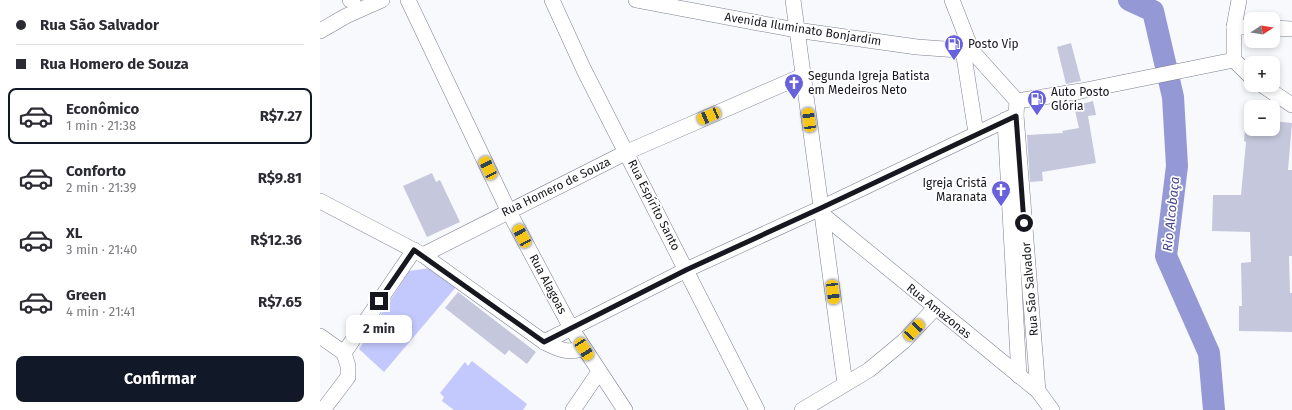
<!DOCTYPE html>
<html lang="pt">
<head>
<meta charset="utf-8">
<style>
	body { margin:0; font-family:"Fira Sans",sans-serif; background:#f2f2f3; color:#2b2b33; height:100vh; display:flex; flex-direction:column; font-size:15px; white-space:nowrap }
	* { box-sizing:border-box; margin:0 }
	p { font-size:13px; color:#7c7c81 }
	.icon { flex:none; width:22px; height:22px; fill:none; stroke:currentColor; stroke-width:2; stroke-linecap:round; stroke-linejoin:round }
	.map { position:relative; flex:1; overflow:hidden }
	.sheet { display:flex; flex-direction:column; background:#fff; width:320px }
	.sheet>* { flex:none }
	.guide { display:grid; align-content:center; height:88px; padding:0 16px; background:#fff }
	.needle { width:26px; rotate:78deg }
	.controls { position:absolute; left:924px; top:12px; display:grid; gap:8px }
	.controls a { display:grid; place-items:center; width:36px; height:36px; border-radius:8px; background:#fff; box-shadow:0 2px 6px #0003; font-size:20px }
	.end { position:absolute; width:18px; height:18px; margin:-9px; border:5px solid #17171f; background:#fff; box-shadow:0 0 0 2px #fff }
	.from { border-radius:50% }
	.bubble { position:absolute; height:28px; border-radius:8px; background:#fff; box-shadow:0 2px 6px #0003; font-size:13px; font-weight:700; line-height:28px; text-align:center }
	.car { position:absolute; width:12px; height:24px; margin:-12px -6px; border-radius:5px; box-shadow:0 0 3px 1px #0007; background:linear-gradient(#f5c518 24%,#345 0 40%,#f5c518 0 76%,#345 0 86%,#f5c518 0) }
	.guide b { display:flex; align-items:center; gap:14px; height:38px; font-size:15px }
	.guide b+b { border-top:1px solid #e1e1e2 }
	.guide i { width:10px; height:10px; background:#2b2b33 }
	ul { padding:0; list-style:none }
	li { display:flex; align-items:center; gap:12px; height:56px; margin:0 8px 6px; padding:0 8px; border:2px solid transparent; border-radius:8px }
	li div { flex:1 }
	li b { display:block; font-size:15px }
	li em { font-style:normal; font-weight:700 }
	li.active { border-color:#111827 }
	li>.icon { width:36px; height:36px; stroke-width:1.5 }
	.primary-button { display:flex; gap:8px; margin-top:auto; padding:8px 16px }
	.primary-button a { flex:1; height:46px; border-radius:8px; background:#111827; color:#fff; font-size:16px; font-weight:700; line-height:46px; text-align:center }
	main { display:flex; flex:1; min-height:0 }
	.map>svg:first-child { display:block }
	.green { fill:#c4c9fd }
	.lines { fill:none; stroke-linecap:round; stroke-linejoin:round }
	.river { stroke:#9498d4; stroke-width:22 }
	.building { fill:#c5c7dc }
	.minor-casing { stroke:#7d7f92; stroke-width:16 }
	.minor { stroke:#fff; stroke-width:15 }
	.route { stroke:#17171f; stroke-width:5 }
	.labels { text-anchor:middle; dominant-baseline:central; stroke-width:3.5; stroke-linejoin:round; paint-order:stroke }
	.street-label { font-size:12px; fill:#17171f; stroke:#fff }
	.poi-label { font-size:12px; fill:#17171f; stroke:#fff; text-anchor:start }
	.water-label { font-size:13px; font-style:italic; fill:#474690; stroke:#fff }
</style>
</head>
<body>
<main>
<section class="sheet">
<div class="guide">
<b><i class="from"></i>Rua São Salvador</b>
<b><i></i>Rua Homero de Souza</b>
</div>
<ul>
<li class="active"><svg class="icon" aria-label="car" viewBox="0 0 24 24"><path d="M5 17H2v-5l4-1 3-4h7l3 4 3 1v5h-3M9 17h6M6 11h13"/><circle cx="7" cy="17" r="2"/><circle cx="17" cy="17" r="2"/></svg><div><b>Econômico</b><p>1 min · 21:38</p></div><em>R$7.27</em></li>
<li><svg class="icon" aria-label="car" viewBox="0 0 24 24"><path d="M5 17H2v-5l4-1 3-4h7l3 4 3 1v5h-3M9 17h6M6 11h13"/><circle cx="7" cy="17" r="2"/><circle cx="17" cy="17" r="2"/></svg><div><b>Conforto</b><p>2 min · 21:39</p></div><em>R$9.81</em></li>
<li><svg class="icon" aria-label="car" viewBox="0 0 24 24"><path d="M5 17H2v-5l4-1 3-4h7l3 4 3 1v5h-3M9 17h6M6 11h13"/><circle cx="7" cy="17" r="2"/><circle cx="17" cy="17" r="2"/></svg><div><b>XL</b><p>3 min · 21:40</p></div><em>R$12.36</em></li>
<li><svg class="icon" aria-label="car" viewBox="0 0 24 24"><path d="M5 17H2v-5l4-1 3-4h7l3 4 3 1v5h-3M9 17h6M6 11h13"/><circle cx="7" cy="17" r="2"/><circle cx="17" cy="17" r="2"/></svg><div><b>Green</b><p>4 min · 21:41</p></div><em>R$7.65</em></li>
</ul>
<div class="primary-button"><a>Confirmar</a></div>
</section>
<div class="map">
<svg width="972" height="410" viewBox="0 0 972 410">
	<rect width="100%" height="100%" fill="#f8f9fd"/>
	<!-- green -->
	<g class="green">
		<path d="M 110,268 L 136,287 L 64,372 L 39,349 L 89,271 Z"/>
		<path d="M 152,361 L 207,404 L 203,410 L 134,410 L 122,401 L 124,397 L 120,393 L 145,362 L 148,366 Z"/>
	</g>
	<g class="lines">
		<!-- river -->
		<path class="river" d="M 809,0 L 833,11 L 853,97 L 857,166 L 846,256 L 889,353 L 894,410"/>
	</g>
	<!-- building -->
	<g class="building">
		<path d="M 751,43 L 761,81 L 746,84 L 737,47 Z"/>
		<path d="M 773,101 L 776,115 L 768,116 L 776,163 L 722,172 L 723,181 L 710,182 L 707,135 L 743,133 L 742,131 L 759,128 L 754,106 Z"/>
		<path d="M 953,121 L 972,123 L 968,170 L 972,170 L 972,256 L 969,256 L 970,293 L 972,293 L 972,332 L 919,331 L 919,306 L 922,306 L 921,263 L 931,262 L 930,232 L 892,231 L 893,195 L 921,195 L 926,142 L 924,141 L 925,129 L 953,129 Z"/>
		<path d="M 112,173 L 116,182 L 120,180 L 140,222 L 107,237 L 83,186 Z"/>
		<path d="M 138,292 L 216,352 L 207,364 L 189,350 L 185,355 L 125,308 Z"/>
	</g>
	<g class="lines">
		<!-- minor casing -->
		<g class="minor-casing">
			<g id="minor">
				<path d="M 30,0 L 33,0"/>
				<path d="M 88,0 L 188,210 L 251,328 L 305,410"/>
				<path d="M 232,0 L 264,70 L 437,410"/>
				<path d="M 316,0 L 476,30 L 597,47 L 652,51"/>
				<path d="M 473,0 L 525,384"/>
				<path d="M 914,27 L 931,27"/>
				<path d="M 953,28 L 972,29"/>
				<path d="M 0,31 L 26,16 L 62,0"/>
				<path d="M 643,50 L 656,133"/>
				<path d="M 914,60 L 914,27 L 919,0"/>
				<path d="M 914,60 L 931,77"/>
				<path d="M 942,85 L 972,105"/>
				<path d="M 697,101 L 761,91 L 914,60"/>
				<path d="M 696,115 L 718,391"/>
				<path d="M 685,120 L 699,376"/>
				<path d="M 0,201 L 103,255 L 224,342 C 240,350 246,353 264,349"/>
				<path d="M 503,215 L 718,391 L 732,410"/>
				<path d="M 103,255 L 307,152 L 482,76"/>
				<path d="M 0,336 L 24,353"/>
				<path d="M 224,342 L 366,270 L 501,208 L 696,115 L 697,101 L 652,51 L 632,0"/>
				<path d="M 24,353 L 94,250"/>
				<path d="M 3,410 L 28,377 L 28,366 L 24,353"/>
				<path d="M 253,410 L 279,372"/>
				<path d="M 482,410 L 549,370 L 584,341 L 615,308"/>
			</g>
		</g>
		<!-- minor -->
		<use href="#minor" class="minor"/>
	</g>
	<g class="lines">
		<!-- route -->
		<path class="route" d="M 59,301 L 94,250 L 224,342 L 366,270 L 501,208 L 696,116 L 704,223"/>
	</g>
	<!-- icons -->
	<defs>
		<g id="fuel-pin" transform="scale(1)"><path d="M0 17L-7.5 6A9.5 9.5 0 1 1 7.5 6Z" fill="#6762dc" stroke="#fff"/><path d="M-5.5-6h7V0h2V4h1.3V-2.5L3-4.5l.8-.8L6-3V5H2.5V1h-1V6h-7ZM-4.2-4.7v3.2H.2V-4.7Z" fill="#fff"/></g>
		<g id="church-pin" transform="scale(1)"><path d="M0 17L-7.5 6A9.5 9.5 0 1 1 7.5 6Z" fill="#6762dc" stroke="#fff"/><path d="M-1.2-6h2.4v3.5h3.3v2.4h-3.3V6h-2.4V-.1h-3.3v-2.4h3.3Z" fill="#fff"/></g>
	</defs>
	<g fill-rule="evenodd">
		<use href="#fuel-pin" x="634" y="44"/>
		<use href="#church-pin" x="474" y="83"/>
		<use href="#fuel-pin" x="717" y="99"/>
		<use href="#church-pin" x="681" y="190"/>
	</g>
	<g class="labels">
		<!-- street labels -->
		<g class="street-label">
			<text transform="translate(483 29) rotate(9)">Avenida Iluminato Bonjardim</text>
			<text transform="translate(236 187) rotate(-26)">Rua Homero de Souza</text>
			<text transform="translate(334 205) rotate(63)">Rua Espírito Santo</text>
			<text transform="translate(228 284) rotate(62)">Rua Alagoas</text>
			<text transform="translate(710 289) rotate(-95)">Rua São Salvador</text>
			<text transform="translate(619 311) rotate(39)">Rua Amazonas</text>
		</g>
		<!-- poi labels -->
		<g class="poi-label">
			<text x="648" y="44">Posto Vip</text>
			<text x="488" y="76">Segunda Igreja Batista<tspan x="488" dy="14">em Medeiros Neto</tspan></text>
			<text x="731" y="92">Auto Posto<tspan x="731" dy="14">Glória</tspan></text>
			<text x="667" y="183" text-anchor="end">Igreja Cristã<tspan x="667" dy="14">Maranata</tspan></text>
		</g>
		<!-- water labels -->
		<g class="water-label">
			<text transform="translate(851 214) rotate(-84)">Rio Alcobaça</text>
		</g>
	</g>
</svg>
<div class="controls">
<a><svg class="needle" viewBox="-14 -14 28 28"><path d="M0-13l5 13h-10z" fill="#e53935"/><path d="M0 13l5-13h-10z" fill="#7c7c81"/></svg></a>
<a>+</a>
<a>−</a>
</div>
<i class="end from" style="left:704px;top:223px"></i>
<i class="end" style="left:59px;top:301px"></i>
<div class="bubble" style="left:26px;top:315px;width:66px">2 min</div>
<i class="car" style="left:389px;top:116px;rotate:247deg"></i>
<i class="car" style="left:489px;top:120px;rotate:352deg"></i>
<i class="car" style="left:168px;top:168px;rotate:334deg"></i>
<i class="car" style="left:202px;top:236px;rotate:332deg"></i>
<i class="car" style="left:513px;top:292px;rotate:173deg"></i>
<i class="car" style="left:594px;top:330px;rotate:43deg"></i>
<i class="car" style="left:264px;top:349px;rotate:147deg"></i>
</div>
</main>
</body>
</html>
